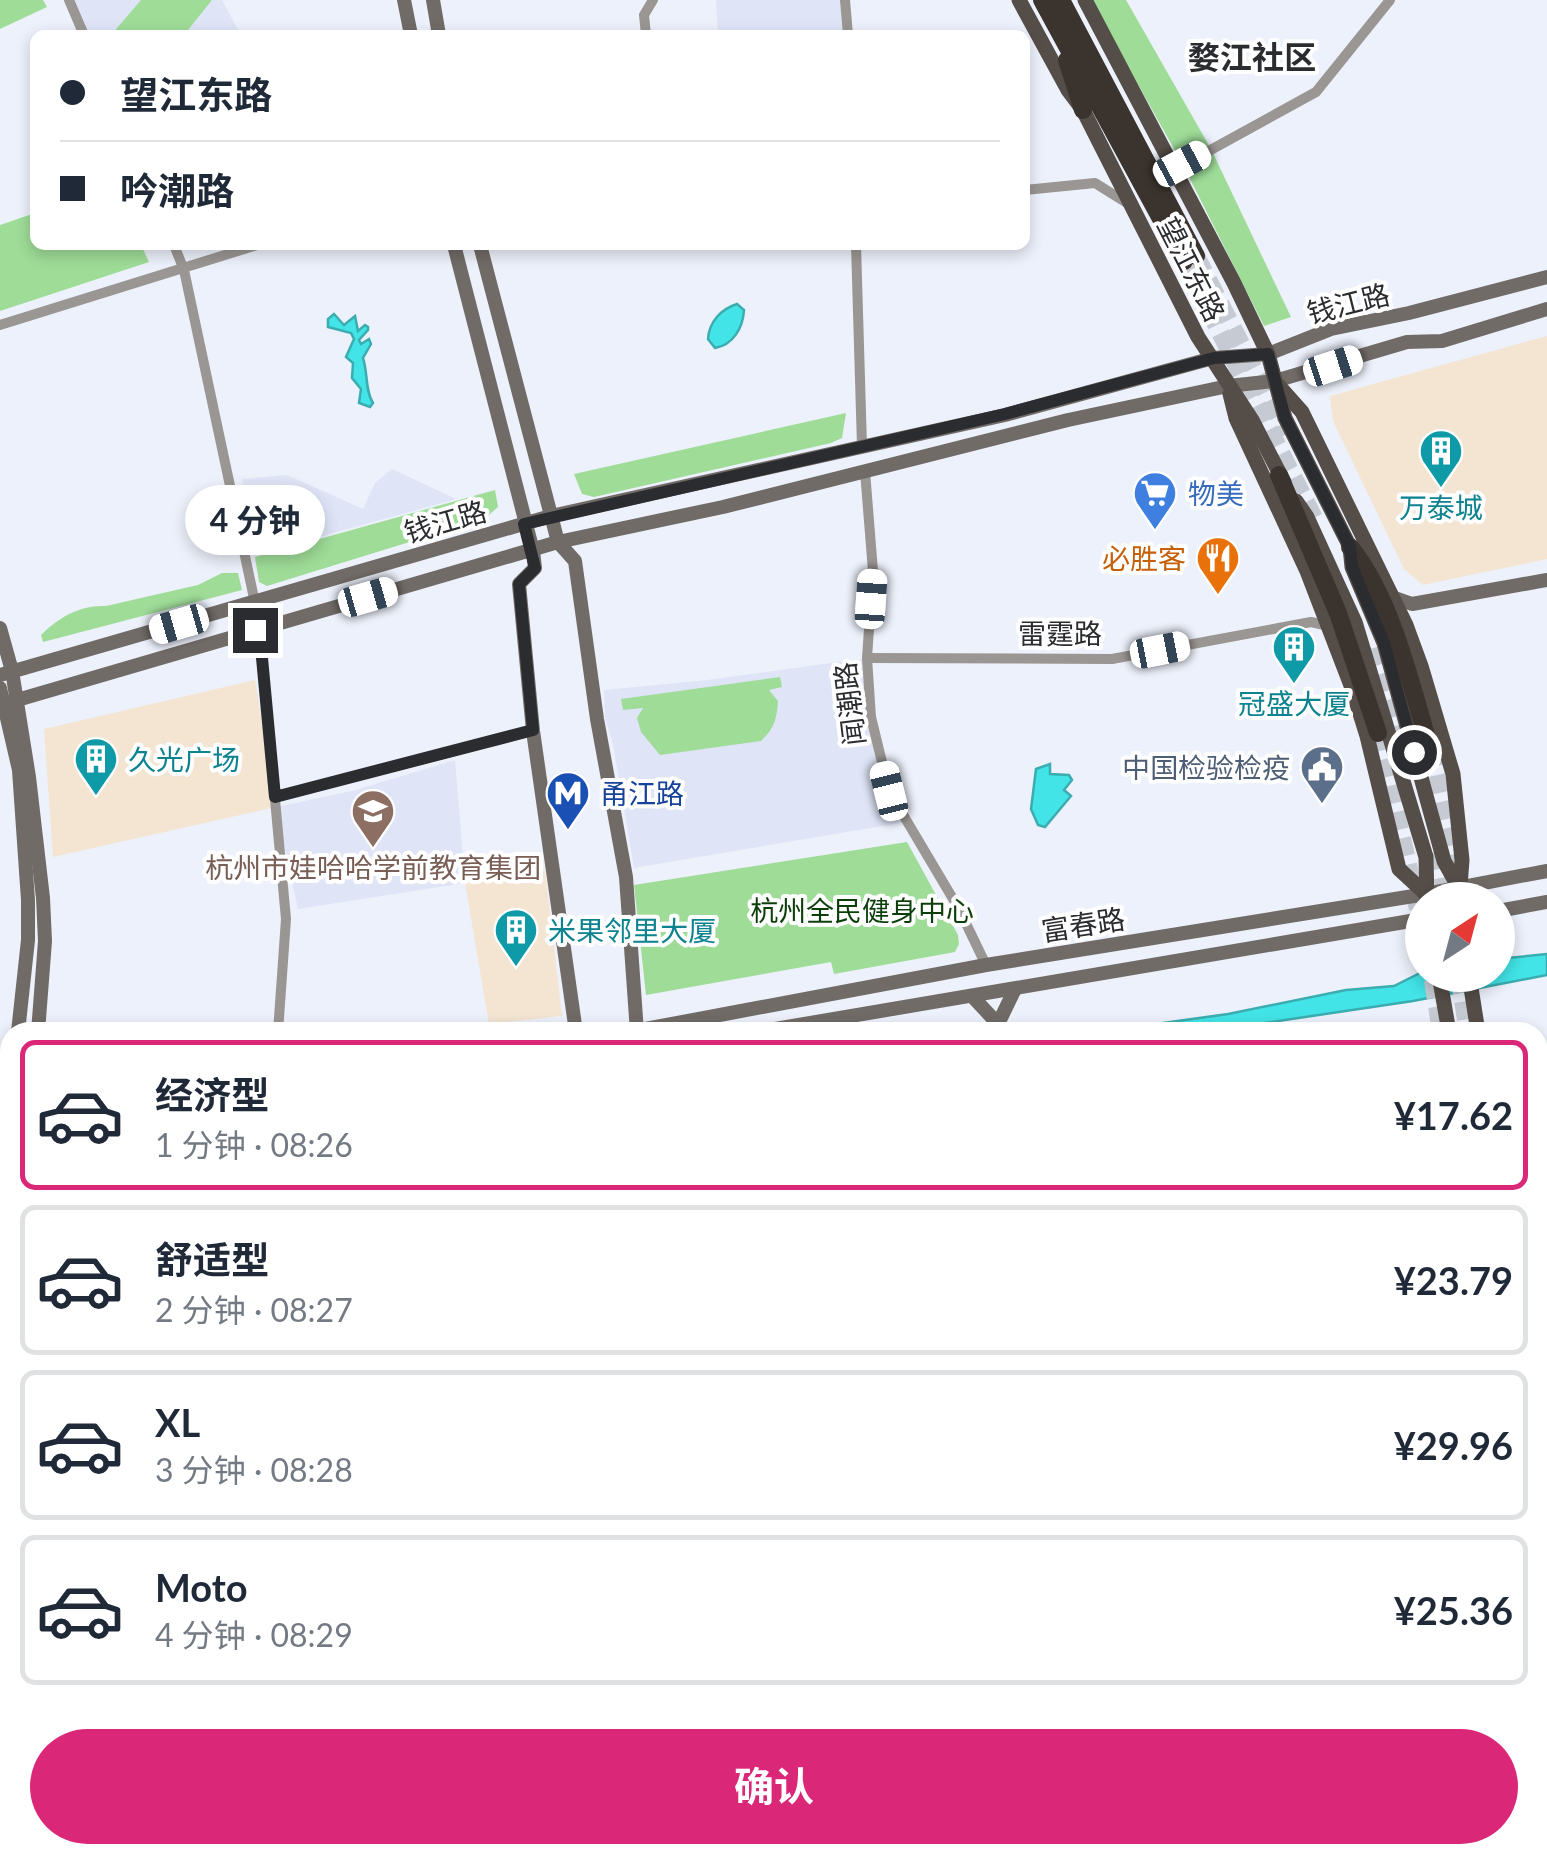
<!DOCTYPE html>
<html lang="zh">
<head>
<meta charset="utf-8">
<style>
	body { margin:0; font-family:Lato,"Noto Sans SC",sans-serif; background:#f2f2f3; color:#1f2937; height:100vh; display:flex; flex-direction:column; font-size:38px; white-space:nowrap }
	* { box-sizing:border-box; margin:0 }
	p { font-size:32px; color:#747a83 }
	.icon { flex:none; width:55px; height:55px; fill:none; stroke:currentColor; stroke-width:2; stroke-linecap:round; stroke-linejoin:round }
	.map { position:relative; flex:1; overflow:hidden }
	.panel { position:absolute; left:0px; top:1022px; width:1548px; height:842px; display:flex; flex-direction:column; background:#fff; border-radius:30px 30px 0 0; box-shadow:0 5px 15px #0003 }
	.panel>* { flex:none }
	.banner { position:absolute; left:30px; top:30px; width:1000px; height:220px; border-radius:15px; box-shadow:0 5px 15px #0003; display:grid; align-content:center; height:220px; padding:0 30px; background:#fff }
	.needle { width:65px; rotate:36deg }
	.tools { position:absolute; left:1405px; top:882px; display:grid; gap:20px }
	.tools a { display:grid; place-items:center; width:110px; height:110px; border-radius:50%; background:#fff; box-shadow:0 5px 15px #0003; font-size:50px }
	.end { position:absolute; width:45px; height:45px; margin:-22px; border:12px solid #2b2c30; background:#fff; box-shadow:0 0 0 5px #fff }
	.from { border-radius:50% }
	.bubble { position:absolute; height:70px; border-radius:35px; background:#fff; box-shadow:0 5px 15px #0003; font-size:32px; font-weight:700; line-height:70px; text-align:center }
	.car { position:absolute; width:30px; height:60px; margin:-30px -15px; border-radius:12px; box-shadow:0 0 8px 2px #0007; background:linear-gradient(#fff 24%,#345 0 40%,#fff 0 76%,#345 0 86%,#fff 0) }
	.banner b { display:flex; align-items:center; gap:35px; height:95px; font-size:38px }
	.banner b+b { border-top:2px solid #e0e1e3 }
	.banner i { width:25px; height:25px; background:#1f2937 }
	ul { padding:18px 0 0; list-style:none }
	li { display:flex; align-items:center; gap:30px; height:150px; margin:0 20px 15px; padding:0 10px; border:5px solid #e0e1e3; border-radius:15px }
	li div { flex:1 }
	li b { display:block; font-size:38px }
	li em { font-style:normal; font-weight:700 }
	li.current { border-color:#db2777 }
	li>.icon { width:90px; height:90px; stroke-width:1.5 }
	.button { display:flex; gap:20px; margin-top:auto; padding:20px 30px }
	.button a { flex:1; height:115px; border-radius:60px; background:#db2777; color:#fff; font-size:40px; font-weight:700; line-height:115px; text-align:center }
	.map>svg:first-child { display:block }
	.commercial { fill:#f3e5d2 }
	.built { fill:#dfe5f7 }
	.green { fill:#9edc98 }
	.water { fill:#42e4e7; stroke:#3badb0; stroke-width:2.5 }
	.lines { fill:none; stroke-linecap:round; stroke-linejoin:round }
	.highway-tunnel { stroke:#c6cad2; stroke-width:18; stroke-dasharray:18 9; stroke-linecap:butt }
	.street { stroke:#9a9693; stroke-width:10 }
	.secondary { stroke:#716b67; stroke-width:14 }
	.primary { stroke:#544d48; stroke-width:15 }
	.highway { stroke:#3b342e; stroke-width:18 }
	.route { stroke:#2b2c30; stroke-width:12 }
	.labels { text-anchor:middle; dominant-baseline:central; stroke-width:8; stroke-linejoin:round; paint-order:stroke }
	.street-label { font-size:28px; fill:#2b2c30; stroke:#fefefe }
	.shop-label { font-size:28px; fill:#366cbe; stroke:#fefefe; text-anchor:start }
	.culture-label { font-size:28px; fill:#0d838f; stroke:#fefefe }
	.food-label { font-size:28px; fill:#c56008; stroke:#fefefe; text-anchor:end }
	.service-label { font-size:28px; fill:#4e5e75; stroke:#fefefe; text-anchor:end }
	.transit-label { font-size:28px; fill:#164399; stroke:#fefefe; text-anchor:start }
	.education-label { font-size:28px; fill:#785e54; stroke:#fefefe }
	.park-label { font-size:28px; fill:#0c3e0a; stroke:#fefefe }
	.quarter-label { font-size:32px; font-weight:bold; fill:#2b2c30; stroke:#fefefe }
</style>
</head>
<body>
<div class="map">
<svg width="1547" height="1864" viewBox="0 0 1547 1864">
	<rect width="100%" height="100%" fill="#edf1fb"/>
	<!-- commercial -->
	<g class="commercial">
		<path d="M 1547,336 L 1547,559 L 1423,585 L 1404,569 L 1333,421 L 1330,396 Z"/>
		<path d="M 255,680 L 276,807 L 53,857 L 44,729 Z"/>
		<path d="M 545,870 L 562,1016 L 489,1024 L 465,883 Z"/>
	</g>
	<!-- built -->
	<g class="built">
		<path d="M 73,0 L 222,0 L 241,35 L 88,35 Z"/>
		<path d="M 716,0 L 845,0 L 848,35 L 718,35 Z"/>
		<path d="M 392,469 L 456,499 L 254,555 L 242,479 L 287,475 L 363,509 L 375,483 Z"/>
		<path d="M 867,658 L 871,717 L 889,791 L 906,822 L 634,868 L 613,744 L 605,717 L 604,690 L 707,680 Z"/>
		<path d="M 455,760 L 465,883 L 298,909 L 276,807 L 352,791 Z"/>
	</g>
	<!-- green -->
	<g class="green">
		<path d="M 0,0 L 43,0 L 47,7 L 0,29 Z"/>
		<path d="M 141,0 L 212,0 L 184,35 L 111,35 Z"/>
		<path d="M 1091,0 L 1126,0 L 1211,149 L 1291,317 L 1264,326 L 1183,165 Z"/>
		<path d="M 35,213 L 35,245 L 141,245 L 149,262 L 0,311 L 0,225 Z"/>
		<path d="M 846,413 L 842,438 L 831,443 L 594,497 L 582,494 L 574,474 Z"/>
		<path d="M 495,490 L 498,507 L 484,519 L 267,586 L 259,582 L 255,557 Z"/>
		<path d="M 222,573 L 238,573 L 242,590 L 43,642 L 41,635 C 59,617 80,605 106,606 L 198,585 Z"/>
		<path d="M 780,677 L 782,687 L 769,690 L 778,701 C 777,719 774,729 761,741 L 660,755 L 641,732 L 637,718 L 643,708 L 623,710 L 621,699 Z"/>
		<path d="M 907,842 L 958,935 L 959,944 L 955,952 L 834,974 L 831,962 L 646,995 L 634,885 Z"/>
		<path d="M 1547,1655 L 1547,1726 L 1538,1727 L 1538,1657 Z"/>
	</g>
	<!-- water -->
	<g class="water">
		<path d="M 737,304 L 744,310 C 743,328 733,345 715,348 L 708,339 C 709,322 721,309 737,304 Z"/>
		<path d="M 334,314 L 344,325 L 355,316 L 358,331 L 365,325 L 368,327 L 368,330 L 359,340 L 361,344 L 369,339 L 371,344 L 363,358 C 368,373 365,391 373,403 L 370,407 L 359,403 L 361,389 L 352,378 L 353,363 L 346,357 L 354,339 L 351,333 L 328,327 L 328,319 Z"/>
		<path d="M 1050,764 L 1050,774 L 1069,775 L 1072,780 L 1064,790 L 1071,796 L 1045,827 L 1038,825 L 1031,809 L 1036,769 Z"/>
		<path d="M 1547,954 L 1547,975 L 1413,1001 L 1204,1032 L 1098,1032 L 1228,1014 L 1346,990 L 1394,986 L 1422,972 L 1422,975 L 1498,975 L 1498,959 Z"/>
		<path d="M 0,1646 L 10,1649 L 10,1855 L 1538,1855 L 1538,1727 L 1547,1726 L 1547,1864 L 0,1864 Z"/>
	</g>
	<g class="lines">
		<!-- highway-tunnel -->
		<g class="highway-tunnel">
			<path d="M 1196,256 L 1287,434"/>
			<path d="M 1184,261 L 1317,524"/>
			<path d="M 1370,649 L 1403,758"/>
			<path d="M 1378,733 L 1422,926"/>
			<path d="M 1430,749 L 1459,870"/>
			<path d="M 1438,851 L 1447,900"/>
			<path d="M 1459,975 L 1468,1032"/>
			<path d="M 1433,980 L 1441,1032"/>
			<path d="M 1538,1664 L 1543,1766 L 1540,1864"/>
		</g>
		<!-- street -->
		<g class="street">
			<path d="M 69,0 L 84,35"/>
			<path d="M 845,0 L 848,35"/>
			<path d="M 646,35 L 644,15 L 653,0"/>
			<path d="M 1176,169 L 1316,92 L 1390,0"/>
			<path d="M 1025,190 L 1095,183 L 1127,203"/>
			<path d="M 174,245 L 184,270 L 255,603"/>
			<path d="M 856,245 L 862,446"/>
			<path d="M 0,325 L 257,245"/>
			<path d="M 865,471 L 873,571 L 867,658 L 871,717 L 889,791 L 959,909 L 986,965"/>
			<path d="M 255,630 L 262,658 L 286,919 L 278,1032"/>
			<path d="M 867,658 L 1112,659 L 1311,622 L 1329,626"/>
			<path d="M 275,797 L 533,731"/>
		</g>
		<!-- secondary -->
		<g class="secondary">
			<path d="M 404,0 L 411,35"/>
			<path d="M 433,0 L 439,35"/>
			<path d="M 454,245 L 533,551 L 535,568 L 519,584 L 533,731 L 576,1032"/>
			<path d="M 480,245 L 558,542 L 575,561 L 597,719 L 626,877 L 637,1032"/>
			<path d="M 1392,597 L 1412,604 L 1547,580"/>
			<path d="M 0,628 L 12,671 L 29,777 L 43,898 L 45,941 L 38,1032"/>
			<path d="M 0,675 L 551,516 L 1005,415 L 1213,358 L 1268,354 L 1331,329 L 1409,313 L 1547,277"/>
			<path d="M 0,688 L 19,770 L 28,900 L 28,940 L 18,1032"/>
			<path d="M 0,705 L 558,542 L 723,507 L 1068,420 L 1228,386 L 1275,381 L 1407,342 L 1442,341 L 1547,309"/>
			<path d="M 1498,911 L 1547,902"/>
			<path d="M 972,996 L 998,1024 L 1000,1032"/>
			<path d="M 998,1024 L 1015,989"/>
			<path d="M 629,1032 L 986,965 L 1426,894 L 1547,871"/>
			<path d="M 757,1032 L 1422,919"/>
			<path d="M 0,1105 L 10,1107"/>
			<path d="M 1538,1221 L 1547,1220"/>
		</g>
		<!-- primary -->
		<g class="primary">
			<path d="M 1019,0 L 1068,90 L 1083,110 L 1198,337 L 1252,420 L 1284,482"/>
			<path d="M 1085,0 L 1234,283 L 1268,354 L 1285,418 L 1350,547 L 1352,567 L 1384,643 L 1444,861 L 1458,886"/>
			<path d="M 1278,385 L 1302,412 L 1406,625 L 1421,666 L 1453,774 L 1462,860 L 1459,900"/>
			<path d="M 1230,394 L 1236,418 L 1307,571 L 1352,688 L 1367,736 L 1399,869 L 1426,894"/>
			<path d="M 1296,501 L 1307,517 L 1355,622 L 1426,857 L 1427,900"/>
			<path d="M 1439,975 L 1449,1032"/>
			<path d="M 1469,975 L 1478,1032"/>
			<path d="M 1538,1421 L 1547,1492"/>
			<path d="M 0,1533 L 10,1534"/>
			<path d="M 0,1556 L 10,1558"/>
			<path d="M 1538,1624 L 1547,1622"/>
			<path d="M 1538,1651 L 1547,1649"/>
		</g>
		<!-- highway -->
		<g class="highway">
			<path d="M 1042,0 L 1184,261"/>
			<path d="M 1061,0 L 1196,256"/>
			<path d="M 1067,60 L 1083,110"/>
			<path d="M 1279,475 L 1338,613 L 1378,733"/>
			<path d="M 1350,547 C 1392,599 1411,685 1430,749"/>
		</g>
	</g>
	<g class="lines">
		<!-- route -->
		<path class="route" d="M 255,630 L 262,658 L 275,797 L 533,730 L 519,584 L 535,568 L 524,524 L 1005,414 L 1214,358 L 1268,354 L 1285,418 L 1350,547 L 1352,567 L 1384,643 L 1414,752"/>
	</g>
	<!-- icons -->
	<defs>
		<g id="building-pin" transform="scale(2.25)"><path d="M0 17L-7.5 6A9.5 9.5 0 1 1 7.5 6Z" fill="#0f9aa8" stroke="#fefefe"/><path d="M-4-6H4V6H1V3H-1V6H-4ZM-2.5-4.3h1.7v1.8h-1.7ZM.8-4.3h1.7v1.8H.8ZM-2.5-1h1.7V.8h-1.7ZM.8-1h1.7V.8H.8Z" fill="#fff"/></g>
		<g id="supermarket-pin" transform="scale(2.25)"><path d="M0 17L-7.5 6A9.5 9.5 0 1 1 7.5 6Z" fill="#3f7fe0" stroke="#fefefe"/><path d="M-6-5.5h2.5l.6 2H6L4.5 2H-2.5L-4.4-4H-6ZM-1.5 3.2a1.3 1.3 0 1 0 .1 0ZM3 3.2a1.3 1.3 0 1 0 .1 0Z" fill="#fff"/></g>
		<g id="restaurant-pin" transform="scale(2.25)"><path d="M0 17L-7.5 6A9.5 9.5 0 1 1 7.5 6Z" fill="#e8710a" stroke="#fefefe"/><path d="M-5-6h1v4h1v-4h1v4h1v-4h1v5L-1.5 .5V6h-2V.5L-5-1ZM5-6V6H3V1.5H1.5Q1.5-4 5-6Z" fill="#fff"/></g>
		<g id="civic-pin" transform="scale(2.25)"><path d="M0 17L-7.5 6A9.5 9.5 0 1 1 7.5 6Z" fill="#5c6f8a" stroke="#fefefe"/><path d="M-.6-6.5H3V-4.5H.6V-3L4-1V1h2V6H-6V1h2V-1L-.6-3ZM-1.2 2.5V6h2.4V2.5Z" fill="#fff"/></g>
		<g id="metro-pin" transform="scale(2.25)"><path d="M0 17L-7.5 6A9.5 9.5 0 1 1 7.5 6Z" fill="#1a4fb4" stroke="#fefefe"/><path d="M-5.5 5V-5H-3L0 0L3-5H5.5V5H3V-.5L0 4L-3-.5V5Z" fill="#fff"/></g>
		<g id="school-pin" transform="scale(2.25)"><path d="M0 17L-7.5 6A9.5 9.5 0 1 1 7.5 6Z" fill="#8d6e63" stroke="#fefefe"/><path d="M0-5L7-2L0 1L-7-2ZM-4 1L0 2.5L4 1V4Q0 6-4 4Z" fill="#fff"/></g>
	</defs>
	<g fill-rule="evenodd">
		<use href="#building-pin" x="1441" y="451"/>
		<use href="#supermarket-pin" x="1155" y="493"/>
		<use href="#restaurant-pin" x="1218" y="558"/>
		<use href="#building-pin" x="1294" y="647"/>
		<use href="#building-pin" x="96" y="759"/>
		<use href="#civic-pin" x="1322" y="767"/>
		<use href="#metro-pin" x="568" y="793"/>
		<use href="#school-pin" x="373" y="811"/>
		<use href="#building-pin" x="516" y="930"/>
	</g>
	<g class="labels">
		<!-- street labels -->
		<g class="street-label">
			<text transform="translate(1192 269) rotate(63)">望江东路</text>
			<text transform="translate(1348 303) rotate(-14)">钱江路</text>
			<text transform="translate(445 521) rotate(-16)">钱江路</text>
			<text x="1060" y="633">雷霆路</text>
			<text transform="translate(849 704) rotate(-97)">闻潮路</text>
			<text transform="translate(1083 924) rotate(-9)">富春路</text>
		</g>
		<!-- shop labels -->
		<g class="shop-label">
			<text x="1188" y="493">物美</text>
		</g>
		<!-- culture labels -->
		<g class="culture-label">
			<text x="1441" y="507">万泰城</text>
			<text x="1294" y="703">冠盛大厦</text>
			<text x="128" y="759" text-anchor="start">久光广场</text>
			<text x="548" y="930" text-anchor="start">米果邻里大厦</text>
		</g>
		<!-- food labels -->
		<g class="food-label">
			<text x="1186" y="558">必胜客</text>
		</g>
		<!-- service labels -->
		<g class="service-label">
			<text x="1290" y="767">中国检验检疫</text>
		</g>
		<!-- transit labels -->
		<g class="transit-label">
			<text x="600" y="793">甬江路</text>
		</g>
		<!-- education labels -->
		<g class="education-label">
			<text x="373" y="867">杭州市娃哈哈学前教育集团</text>
		</g>
		<!-- park labels -->
		<g class="park-label">
			<text x="862" y="910">杭州全民健身中心</text>
		</g>
		<!-- quarter labels -->
		<g class="quarter-label">
			<text x="1252" y="56">婺江社区</text>
		</g>
	</g>
</svg>
<div class="tools">
<a><svg class="needle" viewBox="-14 -14 28 28"><path d="M0-13l5 13h-10z" fill="#e53935"/><path d="M0 13l5-13h-10z" fill="#747a83"/></svg></a>
</div>
<i class="end from" style="left:1414px;top:752px"></i>
<i class="end" style="left:255px;top:630px"></i>
<div class="bubble" style="left:185px;top:485px;width:140px">4 分钟</div>
<i class="car" style="left:1182px;top:164px;rotate:62deg"></i>
<i class="car" style="left:1333px;top:366px;rotate:72deg"></i>
<i class="car" style="left:368px;top:597px;rotate:74deg"></i>
<i class="car" style="left:871px;top:599px;rotate:4deg"></i>
<i class="car" style="left:179px;top:624px;rotate:254deg"></i>
<i class="car" style="left:1160px;top:650px;rotate:79deg"></i>
<i class="car" style="left:889px;top:791px;rotate:346deg"></i>
<div class="banner">
<b><i class="from"></i>望江东路</b>
<b><i></i>吟潮路</b>
</div>
<section class="panel">
<ul>
<li class="current"><svg class="icon" aria-label="car" viewBox="0 0 24 24"><path d="M5 17H2v-5l4-1 3-4h7l3 4 3 1v5h-3M9 17h6M6 11h13"/><circle cx="7" cy="17" r="2"/><circle cx="17" cy="17" r="2"/></svg><div><b>经济型</b><p>1 分钟 · 08:26</p></div><em>¥17.62</em></li>
<li><svg class="icon" aria-label="car" viewBox="0 0 24 24"><path d="M5 17H2v-5l4-1 3-4h7l3 4 3 1v5h-3M9 17h6M6 11h13"/><circle cx="7" cy="17" r="2"/><circle cx="17" cy="17" r="2"/></svg><div><b>舒适型</b><p>2 分钟 · 08:27</p></div><em>¥23.79</em></li>
<li><svg class="icon" aria-label="car" viewBox="0 0 24 24"><path d="M5 17H2v-5l4-1 3-4h7l3 4 3 1v5h-3M9 17h6M6 11h13"/><circle cx="7" cy="17" r="2"/><circle cx="17" cy="17" r="2"/></svg><div><b>XL</b><p>3 分钟 · 08:28</p></div><em>¥29.96</em></li>
<li><svg class="icon" aria-label="car" viewBox="0 0 24 24"><path d="M5 17H2v-5l4-1 3-4h7l3 4 3 1v5h-3M9 17h6M6 11h13"/><circle cx="7" cy="17" r="2"/><circle cx="17" cy="17" r="2"/></svg><div><b>Moto</b><p>4 分钟 · 08:29</p></div><em>¥25.36</em></li>
</ul>
<div class="button"><a>确认</a></div>
</section>
</div>
</body>
</html>
